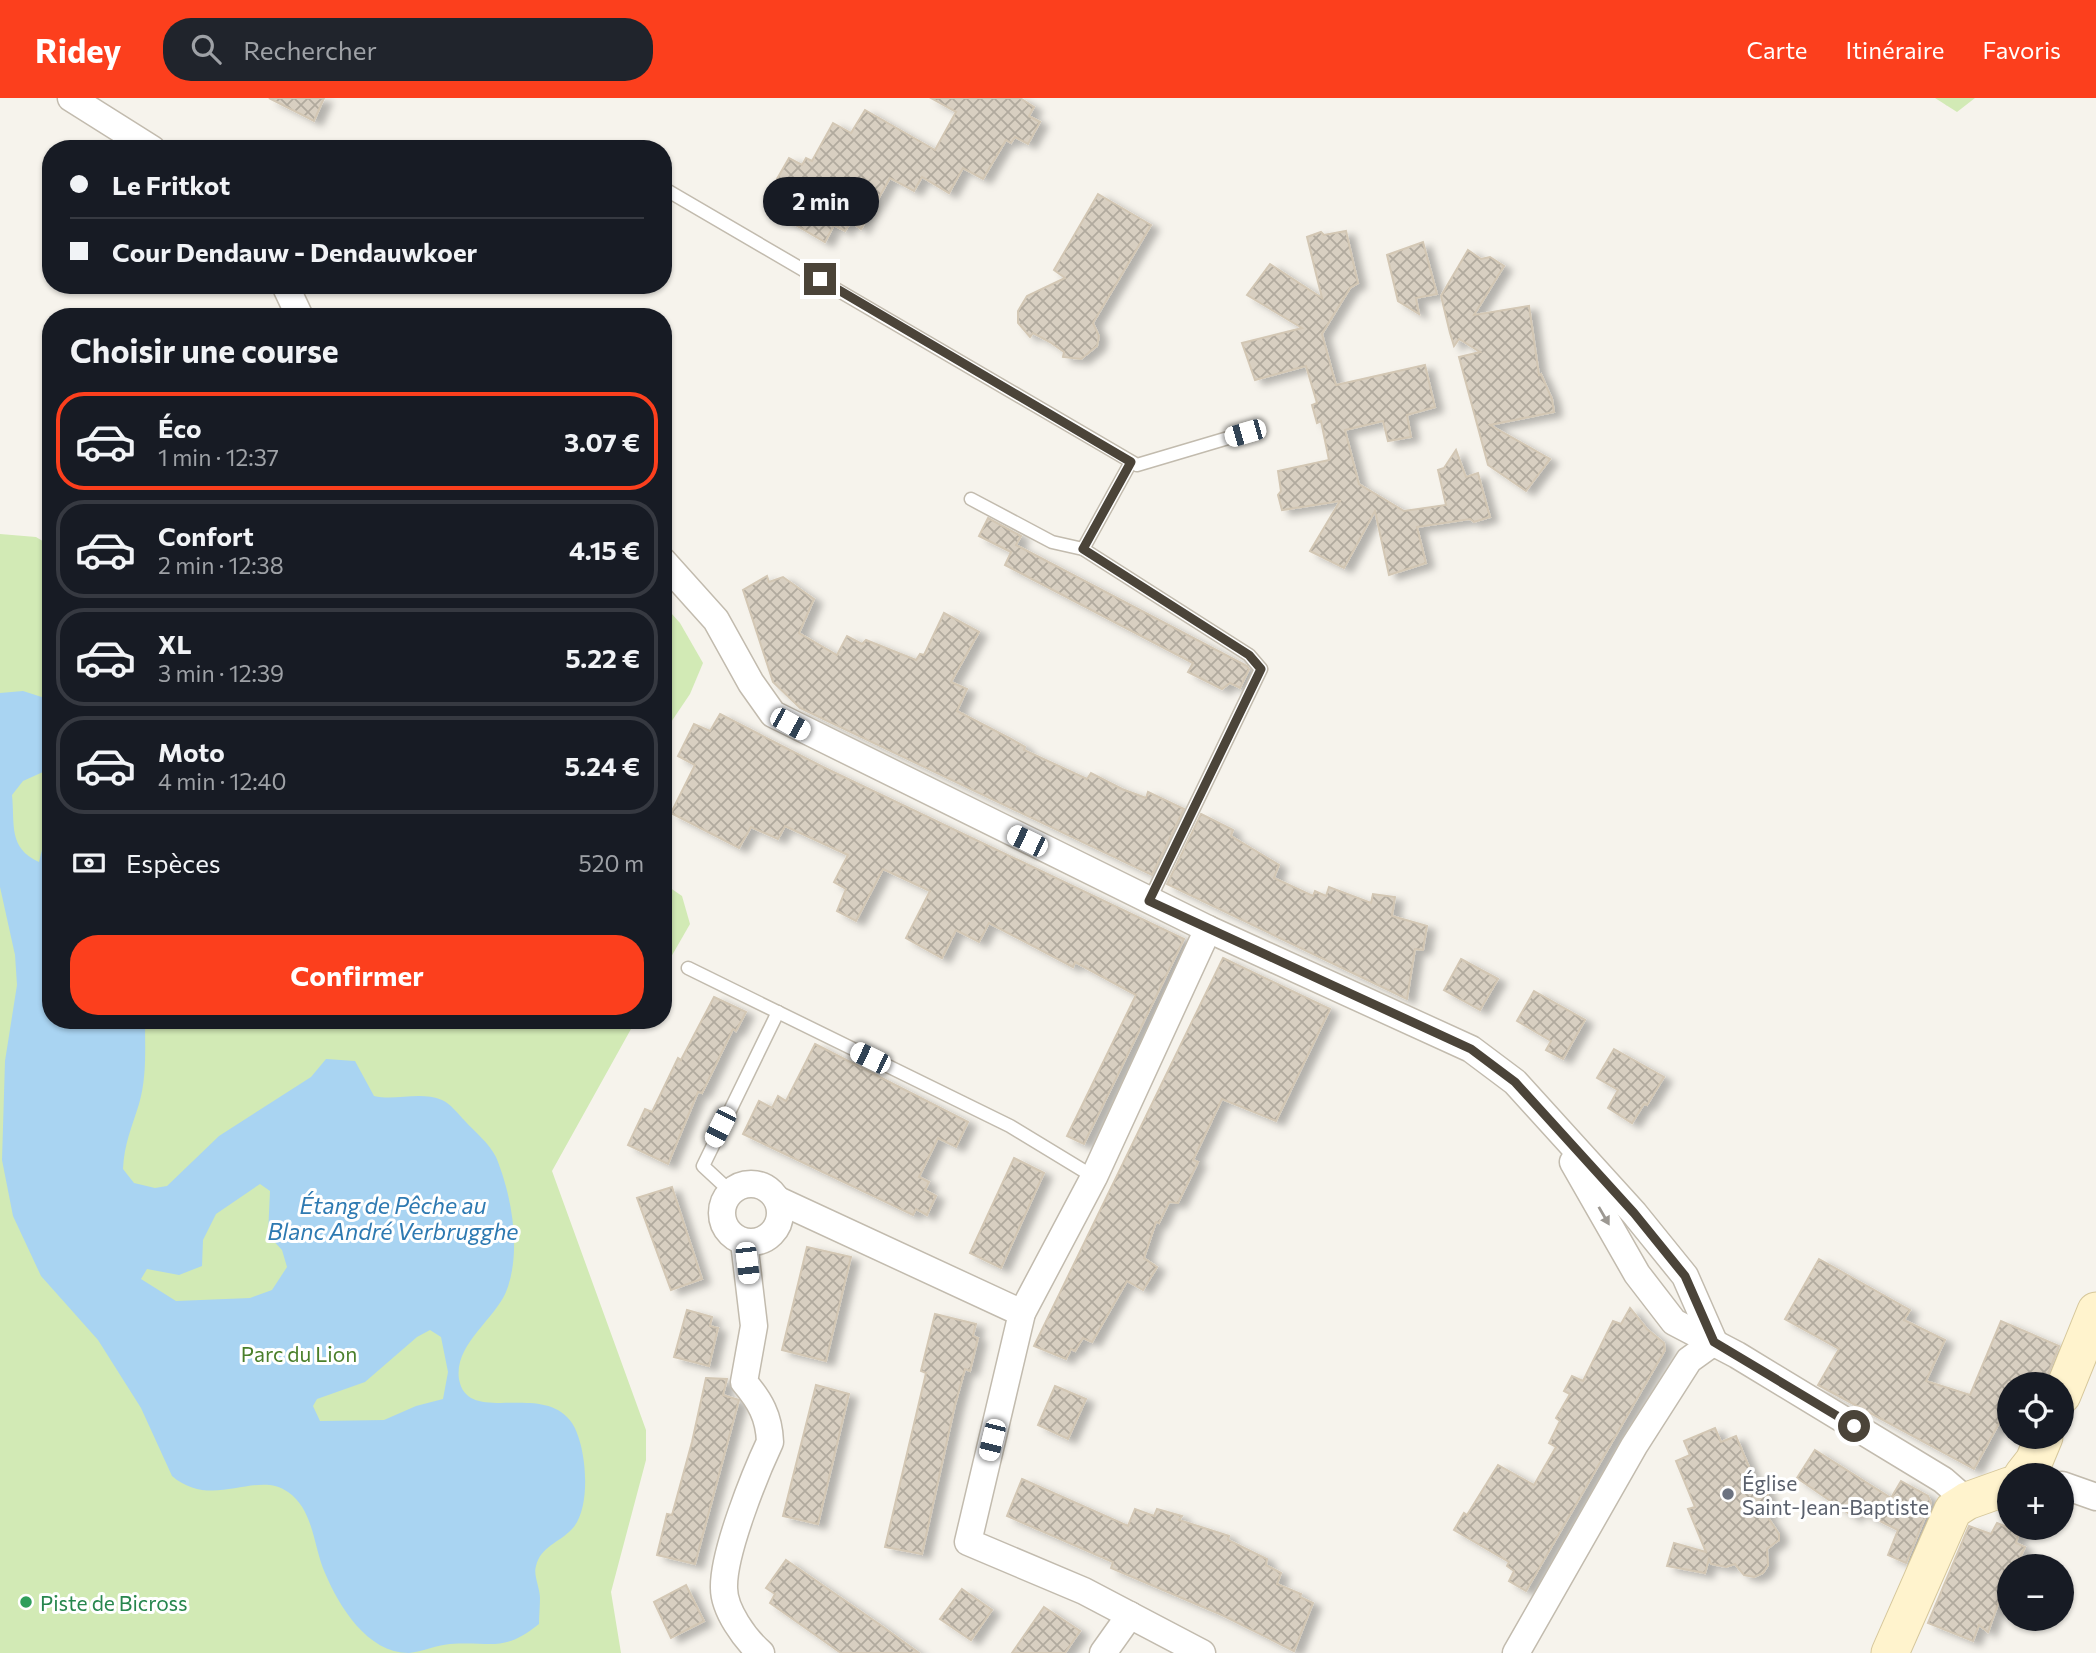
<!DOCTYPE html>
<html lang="fr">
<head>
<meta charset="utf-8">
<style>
	body { margin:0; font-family:Commissioner,sans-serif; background:#20242c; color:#f1f3f6; height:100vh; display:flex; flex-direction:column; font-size:26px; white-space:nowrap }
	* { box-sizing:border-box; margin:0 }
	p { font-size:23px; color:#9ea1a6 }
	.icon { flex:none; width:38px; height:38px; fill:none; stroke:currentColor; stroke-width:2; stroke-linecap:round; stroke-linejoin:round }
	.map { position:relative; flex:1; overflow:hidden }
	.side { position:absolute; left:42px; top:210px; width:630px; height:721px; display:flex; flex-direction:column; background:#171b24; border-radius:28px; box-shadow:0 2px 5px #0004 }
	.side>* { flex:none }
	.banner { position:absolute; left:42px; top:42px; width:630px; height:154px; border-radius:28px; box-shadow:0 2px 5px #0004; display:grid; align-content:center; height:154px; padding:0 28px; background:#171b24 }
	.buttons { position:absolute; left:1997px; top:1274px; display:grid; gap:14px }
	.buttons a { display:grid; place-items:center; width:77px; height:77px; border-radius:50%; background:#171b24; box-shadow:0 2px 5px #0004; font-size:35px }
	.end { position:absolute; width:32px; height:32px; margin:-16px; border:9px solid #4b4439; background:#fff; box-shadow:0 0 0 4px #fff }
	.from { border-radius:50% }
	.bubble { position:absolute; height:49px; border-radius:24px; background:#171b24; box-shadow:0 2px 5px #0004; font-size:23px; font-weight:700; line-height:49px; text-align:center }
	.car { position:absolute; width:21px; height:42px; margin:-21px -10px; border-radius:9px; box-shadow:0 0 5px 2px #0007; background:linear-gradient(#fff 24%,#345 0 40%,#fff 0 76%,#345 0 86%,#fff 0) }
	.banner b { display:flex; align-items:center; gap:24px; height:66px; font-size:26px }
	.banner b+b { border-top:2px solid #363941 }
	.banner i { width:18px; height:18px; background:#f1f3f6 }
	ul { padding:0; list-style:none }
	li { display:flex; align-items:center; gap:21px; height:98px; margin:0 14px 10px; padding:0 14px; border:4px solid #363941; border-radius:28px }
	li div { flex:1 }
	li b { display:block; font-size:26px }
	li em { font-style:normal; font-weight:700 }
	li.active { border-color:#fc3f1d }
	li>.icon { width:63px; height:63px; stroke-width:1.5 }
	h2 { padding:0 28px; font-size:32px; line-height:84px }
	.pay { display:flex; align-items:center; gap:18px; height:77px; padding:0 28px; font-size:26px }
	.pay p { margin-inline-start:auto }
	.primary-button { display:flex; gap:14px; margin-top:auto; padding:14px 28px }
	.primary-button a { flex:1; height:80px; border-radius:28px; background:#fc3f1d; color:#fff; font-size:28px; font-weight:700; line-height:80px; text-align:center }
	header { display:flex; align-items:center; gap:42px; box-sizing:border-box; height:98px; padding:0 35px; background:#fc3f1d; color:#fff }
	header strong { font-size:33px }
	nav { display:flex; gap:38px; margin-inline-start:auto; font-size:24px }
	.search { width:490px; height:63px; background:#20242c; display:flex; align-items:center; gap:18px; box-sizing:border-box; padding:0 24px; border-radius:28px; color:#9ea1a6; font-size:26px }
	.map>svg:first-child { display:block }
	.grass { fill:url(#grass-tufts) }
	.park { fill:#d2eab5 }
	.water { fill:#a9d4f2; fill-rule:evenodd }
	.building { fill:url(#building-cross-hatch); stroke:#d3c7b4; stroke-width:2; filter:url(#shadow) }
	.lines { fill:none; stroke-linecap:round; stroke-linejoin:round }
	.lane-casing { stroke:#c2bbae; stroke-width:15 }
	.street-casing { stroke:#c2bbae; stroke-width:29 }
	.secondary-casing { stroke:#d6c79b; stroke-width:39 }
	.lane { stroke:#fff; stroke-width:12 }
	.street { stroke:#fff; stroke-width:26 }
	.secondary { stroke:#fff3cd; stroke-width:37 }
	.oneway { fill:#9c9892 }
	.route { stroke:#4b4439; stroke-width:9 }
	.worship-dot { fill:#6b7280; stroke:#fff; stroke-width:2.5 }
	.leisure-dot { fill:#2e9e5b; stroke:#fff; stroke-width:2.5 }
	.labels { text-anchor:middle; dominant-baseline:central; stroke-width:6; stroke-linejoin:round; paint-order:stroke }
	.park-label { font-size:21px; fill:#4a7f2a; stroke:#fff }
	.worship-label { font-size:21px; fill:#5b616d; stroke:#fff; text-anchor:start }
	.leisure-label { font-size:21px; fill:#27864d; stroke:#fff; text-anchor:start }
	.water-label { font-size:23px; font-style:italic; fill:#2e7ab2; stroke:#fff }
</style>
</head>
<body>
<header>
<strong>Ridey</strong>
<div class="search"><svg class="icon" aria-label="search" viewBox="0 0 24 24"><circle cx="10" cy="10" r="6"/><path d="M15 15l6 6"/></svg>Rechercher</div>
<nav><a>Carte</a><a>Itinéraire</a><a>Favoris</a></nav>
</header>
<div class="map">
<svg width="2096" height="1555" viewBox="0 0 2096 1555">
	<defs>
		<pattern id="grass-tufts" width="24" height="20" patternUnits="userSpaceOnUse" patternTransform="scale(1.75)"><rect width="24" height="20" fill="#d2eab5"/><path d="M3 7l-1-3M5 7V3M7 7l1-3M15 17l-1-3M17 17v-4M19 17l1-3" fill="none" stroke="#b6ca9c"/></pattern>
		<pattern id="building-cross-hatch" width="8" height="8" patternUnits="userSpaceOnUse" patternTransform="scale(1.75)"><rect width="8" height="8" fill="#d8cfc1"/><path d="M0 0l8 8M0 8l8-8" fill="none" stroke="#b1aa9e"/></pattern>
		<filter id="shadow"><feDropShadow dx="8" dy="4.5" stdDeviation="3.5" flood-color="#0004"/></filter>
	</defs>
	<rect width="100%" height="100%" fill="#f6f3ec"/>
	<!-- grass -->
	<path class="grass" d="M 1935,0 L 1975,0 L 1957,14 Z"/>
	<!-- park -->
	<g class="park">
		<path d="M 0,436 L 36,439 L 51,448 L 51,922 L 636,922 L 552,1073 L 646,1332 L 646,1362 L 611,1494 L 621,1555 L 0,1555 Z"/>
		<path d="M 663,506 L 680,525 L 703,565 L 690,596 L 663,636 Z"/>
		<path d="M 663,785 L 682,798 L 690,826 L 663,873 Z"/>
	</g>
	<!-- water -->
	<path class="water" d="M 23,593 L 51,602 L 51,687 L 43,674 L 23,683 L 12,697 C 15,727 8,750 39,764 L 51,716 L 51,922 L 145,922 C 145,950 147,979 139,1006 C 132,1029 124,1046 123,1071 L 134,1085 L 155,1090 L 167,1088 L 219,1038 L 311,979 L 326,961 L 355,963 L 374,998 C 396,1003 420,993 442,1002 C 451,1006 458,1016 465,1023 C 475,1034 489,1045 496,1059 C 512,1098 522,1154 506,1194 C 494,1222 454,1247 459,1281 C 467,1329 543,1282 572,1325 C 587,1348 592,1410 572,1431 C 559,1445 541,1448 536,1468 C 533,1477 540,1490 540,1500 C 540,1508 539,1517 539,1526 C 503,1555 493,1543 450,1546 C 436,1547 422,1554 409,1555 C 367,1555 339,1508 325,1475 C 313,1448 314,1412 288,1394 C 256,1371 213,1413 172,1378 L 141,1310 L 98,1242 L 41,1178 L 13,1118 L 2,1062 L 5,963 L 17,887 L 15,857 L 0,789 L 0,595 ZM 260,1086 L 270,1093 L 268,1137 L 282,1152 L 287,1169 L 272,1192 L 250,1200 L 176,1203 L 141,1181 L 147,1171 L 179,1177 L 202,1168 L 203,1142 L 216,1116 ZM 430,1232 L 441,1239 L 448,1274 L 443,1301 L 416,1308 L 384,1322 L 320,1323 L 313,1308 L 317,1301 L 365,1284 L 417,1239 Z"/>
	<!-- building -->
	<g class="building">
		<path d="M 269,0 L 324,0 L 314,23 Z"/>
		<path d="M 931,0 L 1020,0 L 1034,9 L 1029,18 L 1040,24 L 1028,46 L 1015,39 L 1011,45 L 1006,42 L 983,81 L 963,70 L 949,95 L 922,79 L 914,93 L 890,80 L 861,131 L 851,124 L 845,133 L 834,127 L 825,144 L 784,120 L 793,103 L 782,97 L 788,88 L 777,81 L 789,60 L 802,67 L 806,60 L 812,63 L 833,25 L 851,35 L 865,12 L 935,52 L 956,14 Z"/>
		<path d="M 1098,96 L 1151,127 L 1093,225 L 1099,238 L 1097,248 L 1081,261 L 1063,259 L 1064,254 L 1050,244 L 1033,235 L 1030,239 L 1018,225 L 1018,213 L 1027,198 L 1065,180 L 1054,172 Z"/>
		<path d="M 1346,133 L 1358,185 L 1350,190 L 1322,236 L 1336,287 L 1425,267 L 1435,309 L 1407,317 L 1411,339 L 1388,343 L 1383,323 L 1345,332 L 1359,386 L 1404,413 L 1446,407 L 1438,372 L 1444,370 L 1456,352 L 1466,379 L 1478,375 L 1490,419 L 1474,424 L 1470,421 L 1417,429 L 1426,465 L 1389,477 L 1375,413 L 1344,470 L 1310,453 L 1340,403 L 1282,412 L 1278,397 L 1281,393 L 1278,373 L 1329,362 L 1321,323 L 1317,325 L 1312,307 L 1317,305 L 1306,268 L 1255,282 L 1242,245 L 1302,230 L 1247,197 L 1270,166 L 1322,200 L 1307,139 L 1321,134 L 1324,137 Z"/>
		<path d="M 1423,144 L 1437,196 L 1416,200 L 1419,216 L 1398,203 L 1387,157 Z"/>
		<path d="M 1468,152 L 1481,161 L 1490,159 L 1504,168 L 1474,217 L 1529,208 L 1539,277 L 1541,276 L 1552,301 L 1554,314 L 1490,327 L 1550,361 L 1526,393 L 1488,367 L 1459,259 L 1480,254 L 1459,241 L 1454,248 L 1450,235 L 1441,198 Z"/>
		<path d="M 988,420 L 1021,438 L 1016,447 L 1247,568 L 1249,571 L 1240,590 L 1230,585 L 1222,591 L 1188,574 L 1193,565 L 1005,467 L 1011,454 L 979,438 Z"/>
		<path d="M 767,478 L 769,484 L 783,479 L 814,501 L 799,535 L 837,557 L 847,538 L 862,546 L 866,542 L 916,562 L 920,556 L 924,557 L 944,515 L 979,534 L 951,584 L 967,591 L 957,613 L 1011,641 L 1025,649 L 1024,652 L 1087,681 L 1091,675 L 1122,691 L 1146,700 L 1148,694 L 1184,711 L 1152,777 L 800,610 L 773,584 L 743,492 Z"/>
		<path d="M 720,616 L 823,669 L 1184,841 L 1084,1046 L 1067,1038 L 1136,897 L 1075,864 L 1073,869 L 989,825 L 979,844 L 956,832 L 942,860 L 906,840 L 930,793 L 883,771 L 856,823 L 837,813 L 846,791 L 834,784 L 848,757 L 785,728 L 778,741 L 751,729 L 739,750 L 671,715 L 695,667 L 678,658 L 694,626 L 710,633 Z"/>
		<path d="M 1201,716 L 1233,732 L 1231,738 L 1279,767 L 1274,780 L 1313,798 L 1315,793 L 1326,798 L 1329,789 L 1371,805 L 1373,796 L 1395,799 L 1392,818 L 1427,828 L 1423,852 L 1415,851 L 1407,901 L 1167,786 Z"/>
		<path d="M 1223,860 L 1330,911 L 1276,1023 L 1222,1001 L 1193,1062 L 1198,1064 L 1178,1105 L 1169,1104 L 1159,1125 L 1156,1124 L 1144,1160 L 1157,1169 L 1143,1192 L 1127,1183 L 1092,1244 L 1083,1240 L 1075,1253 L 1071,1251 L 1066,1261 L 1034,1248 Z"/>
		<path d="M 1461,861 L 1498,881 L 1480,912 L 1444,892 Z"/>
		<path d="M 1534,893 L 1585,922 L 1563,961 L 1546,952 L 1551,943 L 1517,923 Z"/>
		<path d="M 714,899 L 746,914 L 736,933 L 733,931 L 702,995 L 698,994 L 668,1066 L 628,1047 L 645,1011 L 652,1014 L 678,960 L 681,962 Z"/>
		<path d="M 815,946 L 968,1024 L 956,1049 L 938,1040 L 919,1079 L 929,1084 L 925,1092 L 936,1098 L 927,1117 L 916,1111 L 913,1117 L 743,1036 L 759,1003 L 772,1010 L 778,998 L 786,1003 Z"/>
		<path d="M 1614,951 L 1664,979 L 1647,1007 L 1644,1006 L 1632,1025 L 1608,1010 L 1618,992 L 1597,980 Z"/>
		<path d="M 1014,1060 L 1044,1075 L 1001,1170 L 970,1155 Z"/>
		<path d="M 672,1089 L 702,1181 L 671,1192 L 637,1100 Z"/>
		<path d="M 807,1149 L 851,1159 L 826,1263 L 782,1252 Z"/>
		<path d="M 1819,1161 L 1910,1212 L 1904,1222 L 1945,1242 L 1926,1283 L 1970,1297 L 2001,1223 L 2059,1248 L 2044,1286 L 2009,1286 L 2009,1307 L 1974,1371 L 1818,1287 L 1839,1251 L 1785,1221 Z"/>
		<path d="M 1630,1210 L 1647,1231 L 1664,1245 L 1665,1252 L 1526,1493 L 1509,1483 L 1514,1473 L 1507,1468 L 1509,1464 L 1454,1432 L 1464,1415 L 1467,1417 L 1498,1367 L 1534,1387 L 1556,1349 L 1549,1345 L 1560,1323 L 1556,1320 L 1570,1296 L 1564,1293 L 1572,1278 L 1583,1283 L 1613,1223 L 1621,1226 Z"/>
		<path d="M 687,1212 L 712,1219 L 710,1228 L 718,1230 L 709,1268 L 674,1259 Z"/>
		<path d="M 935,1216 L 976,1226 L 973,1238 L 978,1240 L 970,1273 L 965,1271 L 955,1307 L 922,1456 L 885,1449 L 926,1275 L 921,1273 Z"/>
		<path d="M 706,1280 L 727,1281 L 723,1297 L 739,1302 L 695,1466 L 657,1457 L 667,1416 L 672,1417 L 692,1344 Z"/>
		<path d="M 816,1287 L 849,1296 L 818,1426 L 783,1418 Z"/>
		<path d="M 1055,1288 L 1086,1301 L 1068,1341 L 1038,1327 Z"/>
		<path d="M 1715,1330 L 1721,1344 L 1736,1338 L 1755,1383 L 1762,1383 L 1773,1411 L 1765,1415 L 1779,1436 L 1779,1442 L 1767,1451 L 1768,1467 L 1763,1475 L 1754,1479 L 1744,1477 L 1735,1466 L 1726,1469 L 1711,1466 L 1709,1461 L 1705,1475 L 1667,1468 L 1674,1445 L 1706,1454 L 1688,1411 L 1695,1409 L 1676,1363 L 1690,1357 L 1684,1343 Z"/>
		<path d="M 1815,1352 L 1891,1400 L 1901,1383 L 1928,1398 L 1931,1405 L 1906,1465 L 1888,1457 L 1898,1432 L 1858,1412 L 1854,1419 L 1797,1380 Z"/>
		<path d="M 1022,1381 L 1128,1428 L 1135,1411 L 1154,1418 L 1157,1411 L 1182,1418 L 1179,1422 L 1229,1438 L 1228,1442 L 1267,1461 L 1266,1467 L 1281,1475 L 1277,1486 L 1301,1496 L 1300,1499 L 1313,1505 L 1294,1553 L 1222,1517 L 1111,1470 L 1113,1464 L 1007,1418 Z"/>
		<path d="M 1997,1425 L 2019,1434 L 2016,1445 L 2025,1449 L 2016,1468 L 2009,1468 L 2009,1485 L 2006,1484 L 1988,1534 L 1979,1527 L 1973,1543 L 1928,1525 L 1969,1428 L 1991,1436 Z"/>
		<path d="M 786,1462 L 879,1526 L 919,1555 L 841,1555 L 770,1505 L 775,1496 L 766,1490 Z"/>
		<path d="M 686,1487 L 704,1523 L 671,1540 L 654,1504 Z"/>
		<path d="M 962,1491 L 992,1512 L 971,1542 L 940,1521 Z"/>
		<path d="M 1044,1509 L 1080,1533 L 1065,1555 L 1012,1555 Z"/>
	</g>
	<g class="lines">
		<!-- lane casing -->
		<g class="lane-casing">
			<g id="lane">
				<path d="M 663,90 L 1137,367 L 1245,335"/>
				<path d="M 1131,364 L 1083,451 L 1249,557 L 1261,571 L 1149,803"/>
				<path d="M 971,401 L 1052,444 L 1083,451"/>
				<path d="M 688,870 L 1010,1028 L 1094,1079"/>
				<path d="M 731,1094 L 703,1068 L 778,914"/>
			</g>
		</g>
		<!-- street casing -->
		<g class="street-casing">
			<g id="street">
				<path d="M 71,0 L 152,51"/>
				<path d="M 285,187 L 300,219"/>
				<path d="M 663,463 L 716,522 L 751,585 L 773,616 L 1208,831 L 1471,951 L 1515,984 L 1634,1115 L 1685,1178 L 1714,1244"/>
				<path d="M 1573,1064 L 1637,1176 L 1674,1224 L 1737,1257 L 1943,1382 L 1967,1403"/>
				<circle cx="751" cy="1115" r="29"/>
				<path d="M 778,1102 L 1022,1215"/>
				<path d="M 744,1144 L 754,1228 L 744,1284 C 760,1303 769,1318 770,1344 C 755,1376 723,1455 724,1490 C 724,1512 745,1541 761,1555"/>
				<path d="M 2062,1387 L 2096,1399"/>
				<path d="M 1103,1555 L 1130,1517"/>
				<path d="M 1202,1555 L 1084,1493 L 968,1444 L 1022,1215 L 1094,1079 L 1208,831"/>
				<path d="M 1516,1555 L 1634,1348 L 1689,1262 L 1714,1244"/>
			</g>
		</g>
		<!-- secondary casing -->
		<g class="secondary-casing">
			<g id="secondary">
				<path d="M 2062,1297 L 2096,1213"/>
				<path d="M 2023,1377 L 2034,1363 L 2044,1339"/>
				<path d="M 1890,1555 L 1953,1412 L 1967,1403 L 2009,1388"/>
			</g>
		</g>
		<!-- lane -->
		<use href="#lane" class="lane"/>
		<!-- street -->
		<use href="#street" class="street"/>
		<!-- secondary -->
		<use href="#secondary" class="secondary"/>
	</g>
	<!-- one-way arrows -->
	<defs><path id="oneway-solid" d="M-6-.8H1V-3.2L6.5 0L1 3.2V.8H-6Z" transform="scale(1.75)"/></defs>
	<use class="oneway" href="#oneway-solid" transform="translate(1604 1118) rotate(60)"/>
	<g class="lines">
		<!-- route -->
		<path class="route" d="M 820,181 L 1131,364 L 1083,451 L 1249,557 L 1261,571 L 1149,803 L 1471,951 L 1515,984 L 1634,1115 L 1685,1178 L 1714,1244 L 1854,1328"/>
	</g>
	<!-- markers -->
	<circle class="worship-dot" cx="1728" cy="1396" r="7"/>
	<circle class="leisure-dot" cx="26" cy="1504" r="7"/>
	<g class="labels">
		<!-- park labels -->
		<g class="park-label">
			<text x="299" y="1255">Parc du Lion</text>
		</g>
		<!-- worship labels -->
		<g class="worship-label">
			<text x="1742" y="1384">Église<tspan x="1742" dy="24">Saint-Jean-Baptiste</tspan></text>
		</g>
		<!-- leisure labels -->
		<g class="leisure-label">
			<text x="40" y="1504">Piste de Bicross</text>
		</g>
		<!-- water labels -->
		<g class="water-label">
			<text x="393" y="1107">Étang de Pêche au<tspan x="393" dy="26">Blanc André Verbrugghe</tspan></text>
		</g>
	</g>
</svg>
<div class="buttons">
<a><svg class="icon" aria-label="locate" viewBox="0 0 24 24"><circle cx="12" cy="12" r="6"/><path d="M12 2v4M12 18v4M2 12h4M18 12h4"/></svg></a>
<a>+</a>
<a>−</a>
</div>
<i class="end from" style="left:1854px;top:1328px"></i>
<i class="end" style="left:820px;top:181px"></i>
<div class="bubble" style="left:763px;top:79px;width:116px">2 min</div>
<i class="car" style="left:1245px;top:335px;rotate:254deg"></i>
<i class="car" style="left:790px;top:626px;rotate:119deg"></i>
<i class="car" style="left:1027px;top:743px;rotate:296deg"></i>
<i class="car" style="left:870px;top:960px;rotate:296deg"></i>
<i class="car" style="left:720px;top:1029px;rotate:207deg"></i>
<i class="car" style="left:747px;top:1165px;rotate:173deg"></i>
<i class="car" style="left:992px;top:1342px;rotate:194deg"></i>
<div class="banner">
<b><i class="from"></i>Le Fritkot</b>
<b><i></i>Cour Dendauw - Dendauwkoer</b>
</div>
<section class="side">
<h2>Choisir une course</h2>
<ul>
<li class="active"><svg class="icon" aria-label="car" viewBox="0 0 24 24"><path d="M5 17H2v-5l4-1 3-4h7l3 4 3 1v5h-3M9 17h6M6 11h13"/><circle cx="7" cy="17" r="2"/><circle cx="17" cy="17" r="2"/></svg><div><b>Éco</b><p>1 min · 12:37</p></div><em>3.07 €</em></li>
<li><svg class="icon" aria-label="car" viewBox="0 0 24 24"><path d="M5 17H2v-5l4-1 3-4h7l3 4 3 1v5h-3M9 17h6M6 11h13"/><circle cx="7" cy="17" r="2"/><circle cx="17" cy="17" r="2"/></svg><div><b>Confort</b><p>2 min · 12:38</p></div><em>4.15 €</em></li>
<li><svg class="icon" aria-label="car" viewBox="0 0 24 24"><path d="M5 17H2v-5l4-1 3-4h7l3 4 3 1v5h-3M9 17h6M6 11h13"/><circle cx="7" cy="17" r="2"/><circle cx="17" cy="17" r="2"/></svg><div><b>XL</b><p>3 min · 12:39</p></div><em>5.22 €</em></li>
<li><svg class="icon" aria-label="car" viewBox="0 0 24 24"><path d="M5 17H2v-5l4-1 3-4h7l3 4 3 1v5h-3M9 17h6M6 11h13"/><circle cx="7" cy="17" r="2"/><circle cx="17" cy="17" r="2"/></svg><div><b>Moto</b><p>4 min · 12:40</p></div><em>5.24 €</em></li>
</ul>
<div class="pay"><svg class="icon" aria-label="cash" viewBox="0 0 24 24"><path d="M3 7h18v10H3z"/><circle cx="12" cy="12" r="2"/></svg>Espèces<p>520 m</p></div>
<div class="primary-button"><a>Confirmer</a></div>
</section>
</div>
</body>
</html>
